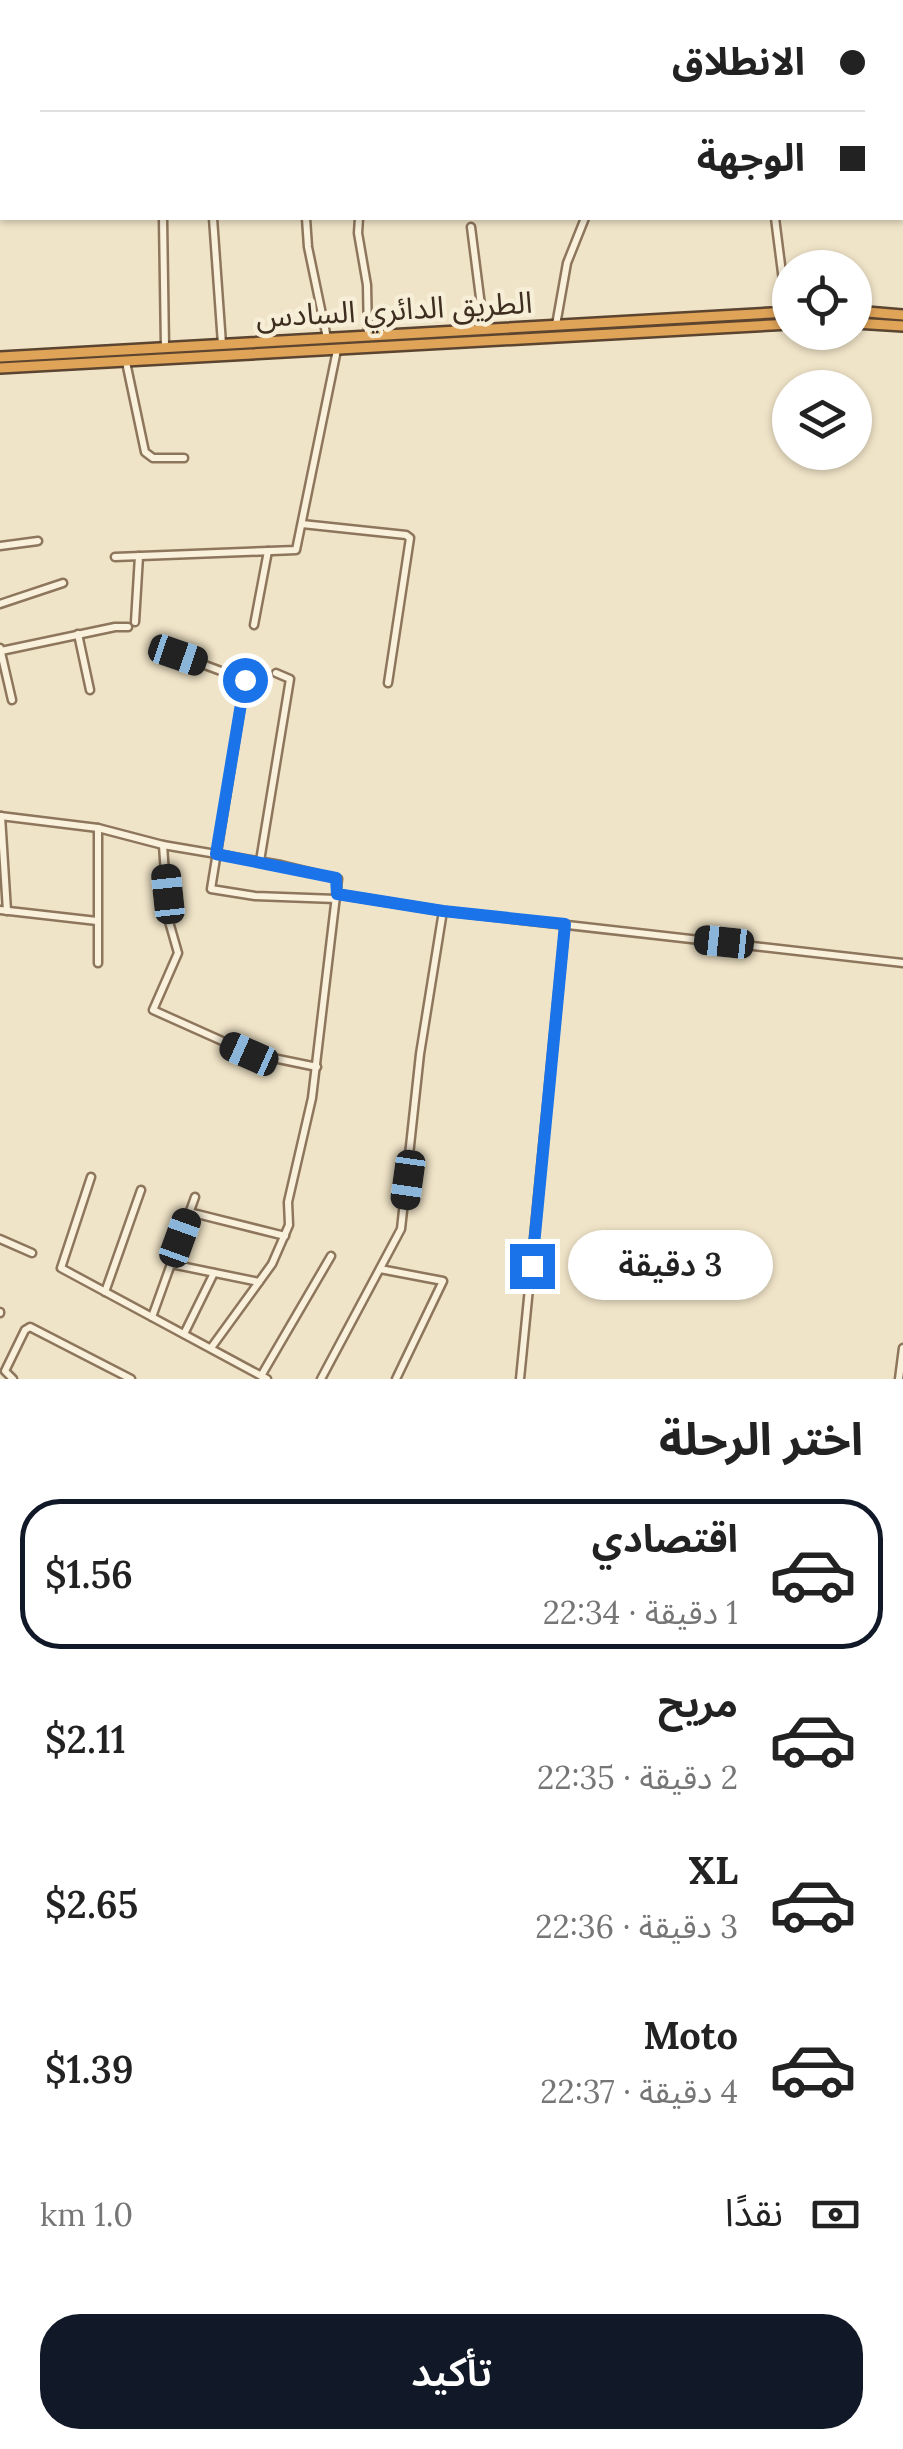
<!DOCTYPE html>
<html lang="ar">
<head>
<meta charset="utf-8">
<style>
	body { margin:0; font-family:Lora,"Noto Sans Arabic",serif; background:#f6f6f6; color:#222; direction:rtl; height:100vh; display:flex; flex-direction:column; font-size:38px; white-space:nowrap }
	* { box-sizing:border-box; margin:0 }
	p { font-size:32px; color:#767676 }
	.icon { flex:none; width:55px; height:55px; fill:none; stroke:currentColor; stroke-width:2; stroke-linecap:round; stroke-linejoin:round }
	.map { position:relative; height:1379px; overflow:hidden; direction:ltr }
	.panel { display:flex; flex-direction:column; background:#fff; flex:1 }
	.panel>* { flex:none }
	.guide { position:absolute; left:0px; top:0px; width:905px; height:220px; box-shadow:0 2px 8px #0004; direction:rtl; display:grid; align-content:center; height:220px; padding:0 40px; background:#fff }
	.buttons { position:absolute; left:772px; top:250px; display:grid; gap:20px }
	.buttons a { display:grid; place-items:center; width:100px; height:100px; border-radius:50%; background:#fff; box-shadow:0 2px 8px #0004; font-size:50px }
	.end { position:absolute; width:45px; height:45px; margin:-22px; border:12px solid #1a73e8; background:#fff; box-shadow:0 0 0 5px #fff }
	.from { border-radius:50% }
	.bubble { position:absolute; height:70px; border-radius:35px; background:#fff; box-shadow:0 2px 8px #0004; font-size:32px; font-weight:600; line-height:70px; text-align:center; direction:rtl }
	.car { position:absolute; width:30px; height:60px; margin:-30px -15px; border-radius:12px; box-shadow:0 0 8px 2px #0007; background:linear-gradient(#222 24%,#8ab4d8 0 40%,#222 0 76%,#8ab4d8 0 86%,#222 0) }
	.guide b { display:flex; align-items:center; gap:35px; height:95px; font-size:38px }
	.guide b+b { border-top:2px solid #e0e0e0 }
	.guide i { width:25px; height:25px; background:#222 }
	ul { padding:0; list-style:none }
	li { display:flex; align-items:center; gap:30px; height:150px; margin:0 20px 15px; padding:0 20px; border:5px solid transparent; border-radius:40px }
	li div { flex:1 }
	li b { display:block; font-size:38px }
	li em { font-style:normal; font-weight:600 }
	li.current { border-color:#111827 }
	li>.icon { width:90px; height:90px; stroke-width:1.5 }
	h2 { padding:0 40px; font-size:45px; line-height:120px }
	.pay { display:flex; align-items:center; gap:25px; height:110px; padding:0 40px; font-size:38px }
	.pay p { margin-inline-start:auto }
	.action { display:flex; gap:20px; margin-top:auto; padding:20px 40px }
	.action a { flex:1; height:115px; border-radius:40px; background:#111827; color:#fff; font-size:40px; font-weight:600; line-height:115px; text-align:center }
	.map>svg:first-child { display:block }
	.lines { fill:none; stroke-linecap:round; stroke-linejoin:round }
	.minor-casing { stroke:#8d765c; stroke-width:11 }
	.major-casing { stroke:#5b4430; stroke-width:12 }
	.highway-casing { stroke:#5b4430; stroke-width:14 }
	.minor { stroke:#faf1dc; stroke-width:6 }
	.major { stroke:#f3d9a0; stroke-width:8 }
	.highway { stroke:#e0a458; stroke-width:9 }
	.route { stroke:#1a73e8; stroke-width:12 }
	.labels { text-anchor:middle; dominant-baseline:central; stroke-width:9; stroke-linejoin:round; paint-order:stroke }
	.street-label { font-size:30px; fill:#3d2e20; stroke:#f7eed8 }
</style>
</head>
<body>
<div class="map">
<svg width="903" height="1379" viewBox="0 0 903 1379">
	<rect width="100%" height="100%" fill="#f0e4c8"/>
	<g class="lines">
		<!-- minor casing -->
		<g class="minor-casing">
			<g id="minor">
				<path d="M 109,0 L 109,2"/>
				<path d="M 360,0 L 361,2"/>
				<path d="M 398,0 L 399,2"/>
				<path d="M 219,2 L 225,0"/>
				<path d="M 294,2 L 301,0"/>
				<path d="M 490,2 L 494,0"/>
				<path d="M 888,2 L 891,0"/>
				<path d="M 0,36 L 2,36"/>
				<path d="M 902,139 L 903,139"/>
				<path d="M 163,218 L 165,347"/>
				<path d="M 213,218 L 222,344"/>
				<path d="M 306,218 L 308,247 L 327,338"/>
				<path d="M 359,218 L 358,233 L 367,285 L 368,336"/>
				<path d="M 775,218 L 787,312"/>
				<path d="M 471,227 L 484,329"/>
				<path d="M 556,325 L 567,263 L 585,218"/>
				<path d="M 126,362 L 145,452 L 153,458 L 184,458"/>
				<path d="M 302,524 L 406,535 L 410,538 L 388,683"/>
				<path d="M 0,546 L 38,541"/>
				<path d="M 115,557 L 296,550 L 337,350"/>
				<path d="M 0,604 L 63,583"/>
				<path d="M 135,622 L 139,556"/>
				<path d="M 254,625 L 268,551"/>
				<path d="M 78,634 L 90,690"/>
				<path d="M 0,648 L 12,700"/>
				<path d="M 1,651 L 115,627 L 128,627"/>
				<path d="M 178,655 L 245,680 L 211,889 L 255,896 L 336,899"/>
				<path d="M 0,816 L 98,828 L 163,845 L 281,865 L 338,879 L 312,1098 L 288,1202 L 289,1225 L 272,1264 L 211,1348"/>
				<path d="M 1,816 L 7,911"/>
				<path d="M 163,845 L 168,918 L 178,953 L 153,1010 L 249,1053 L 317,1067"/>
				<path d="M 260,861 L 290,679 L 276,673"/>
				<path d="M 337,894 L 443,911 L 903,963"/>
				<path d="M 0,910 L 97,921"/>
				<path d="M 98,963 L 98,828"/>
				<path d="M 91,1177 L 61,1268 L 267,1379"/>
				<path d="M 189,1212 L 285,1236"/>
				<path d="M 0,1239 L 32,1253"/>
				<path d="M 171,1264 L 259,1282"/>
				<path d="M 380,1269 L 443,1281 L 396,1379"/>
				<path d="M 105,1292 L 141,1190"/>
				<path d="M 0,1312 L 0,1313"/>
				<path d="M 152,1317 L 195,1197"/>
				<path d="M 184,1334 L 214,1273"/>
				<path d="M 261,1376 L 331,1256"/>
				<path d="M 13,1379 L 5,1371 L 25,1330 L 30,1327 L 131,1379"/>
				<path d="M 321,1379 L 401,1229 L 420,1054 L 443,911"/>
				<path d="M 520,1379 L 565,925"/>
				<path d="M 899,1379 L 903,1348"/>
			</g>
		</g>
		<!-- major casing -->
		<g class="major-casing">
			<g id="major">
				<path d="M 846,0 L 849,2"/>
				<path d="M 902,56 L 903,57"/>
			</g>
		</g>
		<!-- highway casing -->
		<g class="highway-casing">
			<g id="highway">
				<path d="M 855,311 L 903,315"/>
				<path d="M 855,323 L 903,326"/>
				<path d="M 0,357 L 790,312"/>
				<path d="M 0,368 L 790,324"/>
			</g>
		</g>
		<!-- minor -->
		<use href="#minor" class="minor"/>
		<!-- major -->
		<use href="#major" class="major"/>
		<!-- highway -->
		<use href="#highway" class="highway"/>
	</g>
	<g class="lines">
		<!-- route -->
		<path class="route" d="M 245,680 L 216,854 L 336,878 L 337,894 L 443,911 L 565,924 L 532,1266"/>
	</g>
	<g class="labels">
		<!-- street labels -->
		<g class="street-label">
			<text transform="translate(394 309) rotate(-3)">الطريق الدائري السادس</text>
		</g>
	</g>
</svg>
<div class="buttons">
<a><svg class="icon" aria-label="locate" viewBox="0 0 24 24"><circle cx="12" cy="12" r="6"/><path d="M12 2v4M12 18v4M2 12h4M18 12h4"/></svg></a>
<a><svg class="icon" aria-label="layers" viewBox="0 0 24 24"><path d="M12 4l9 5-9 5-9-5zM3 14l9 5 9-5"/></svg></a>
</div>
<i class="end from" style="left:245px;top:680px"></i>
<i class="end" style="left:532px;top:1266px"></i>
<div class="bubble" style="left:568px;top:1230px;width:205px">3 دقيقة</div>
<i class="car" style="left:178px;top:655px;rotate:109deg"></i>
<i class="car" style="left:168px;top:894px;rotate:354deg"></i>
<i class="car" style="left:724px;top:942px;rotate:276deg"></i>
<i class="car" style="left:249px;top:1054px;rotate:294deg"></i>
<i class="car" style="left:408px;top:1180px;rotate:188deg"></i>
<i class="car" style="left:180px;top:1238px;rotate:20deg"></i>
<div class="guide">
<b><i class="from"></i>الانطلاق</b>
<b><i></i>الوجهة</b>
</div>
</div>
<section class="panel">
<h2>اختر الرحلة</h2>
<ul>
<li class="current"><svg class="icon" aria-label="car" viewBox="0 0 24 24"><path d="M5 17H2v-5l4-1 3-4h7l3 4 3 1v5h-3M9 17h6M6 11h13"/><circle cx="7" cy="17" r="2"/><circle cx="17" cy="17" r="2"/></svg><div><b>اقتصادي</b><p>1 دقيقة · 22:34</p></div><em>$1.56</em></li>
<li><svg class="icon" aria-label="car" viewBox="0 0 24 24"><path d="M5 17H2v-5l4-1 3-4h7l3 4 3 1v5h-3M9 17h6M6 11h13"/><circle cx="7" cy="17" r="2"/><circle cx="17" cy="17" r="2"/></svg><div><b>مريح</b><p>2 دقيقة · 22:35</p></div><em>$2.11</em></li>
<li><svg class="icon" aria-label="car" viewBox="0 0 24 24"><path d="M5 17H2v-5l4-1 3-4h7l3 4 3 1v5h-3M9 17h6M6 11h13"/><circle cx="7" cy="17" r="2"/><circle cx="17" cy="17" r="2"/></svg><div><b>XL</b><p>3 دقيقة · 22:36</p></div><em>$2.65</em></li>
<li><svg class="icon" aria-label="car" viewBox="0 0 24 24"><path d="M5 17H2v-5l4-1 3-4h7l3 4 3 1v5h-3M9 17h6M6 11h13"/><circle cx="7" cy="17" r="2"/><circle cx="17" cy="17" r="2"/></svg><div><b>Moto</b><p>4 دقيقة · 22:37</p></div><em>$1.39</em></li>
</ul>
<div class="pay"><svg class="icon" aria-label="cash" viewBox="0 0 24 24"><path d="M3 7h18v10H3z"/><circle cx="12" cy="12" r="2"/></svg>نقدًا<p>1.0 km</p></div>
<div class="action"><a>تأكيد</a></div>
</section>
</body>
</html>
